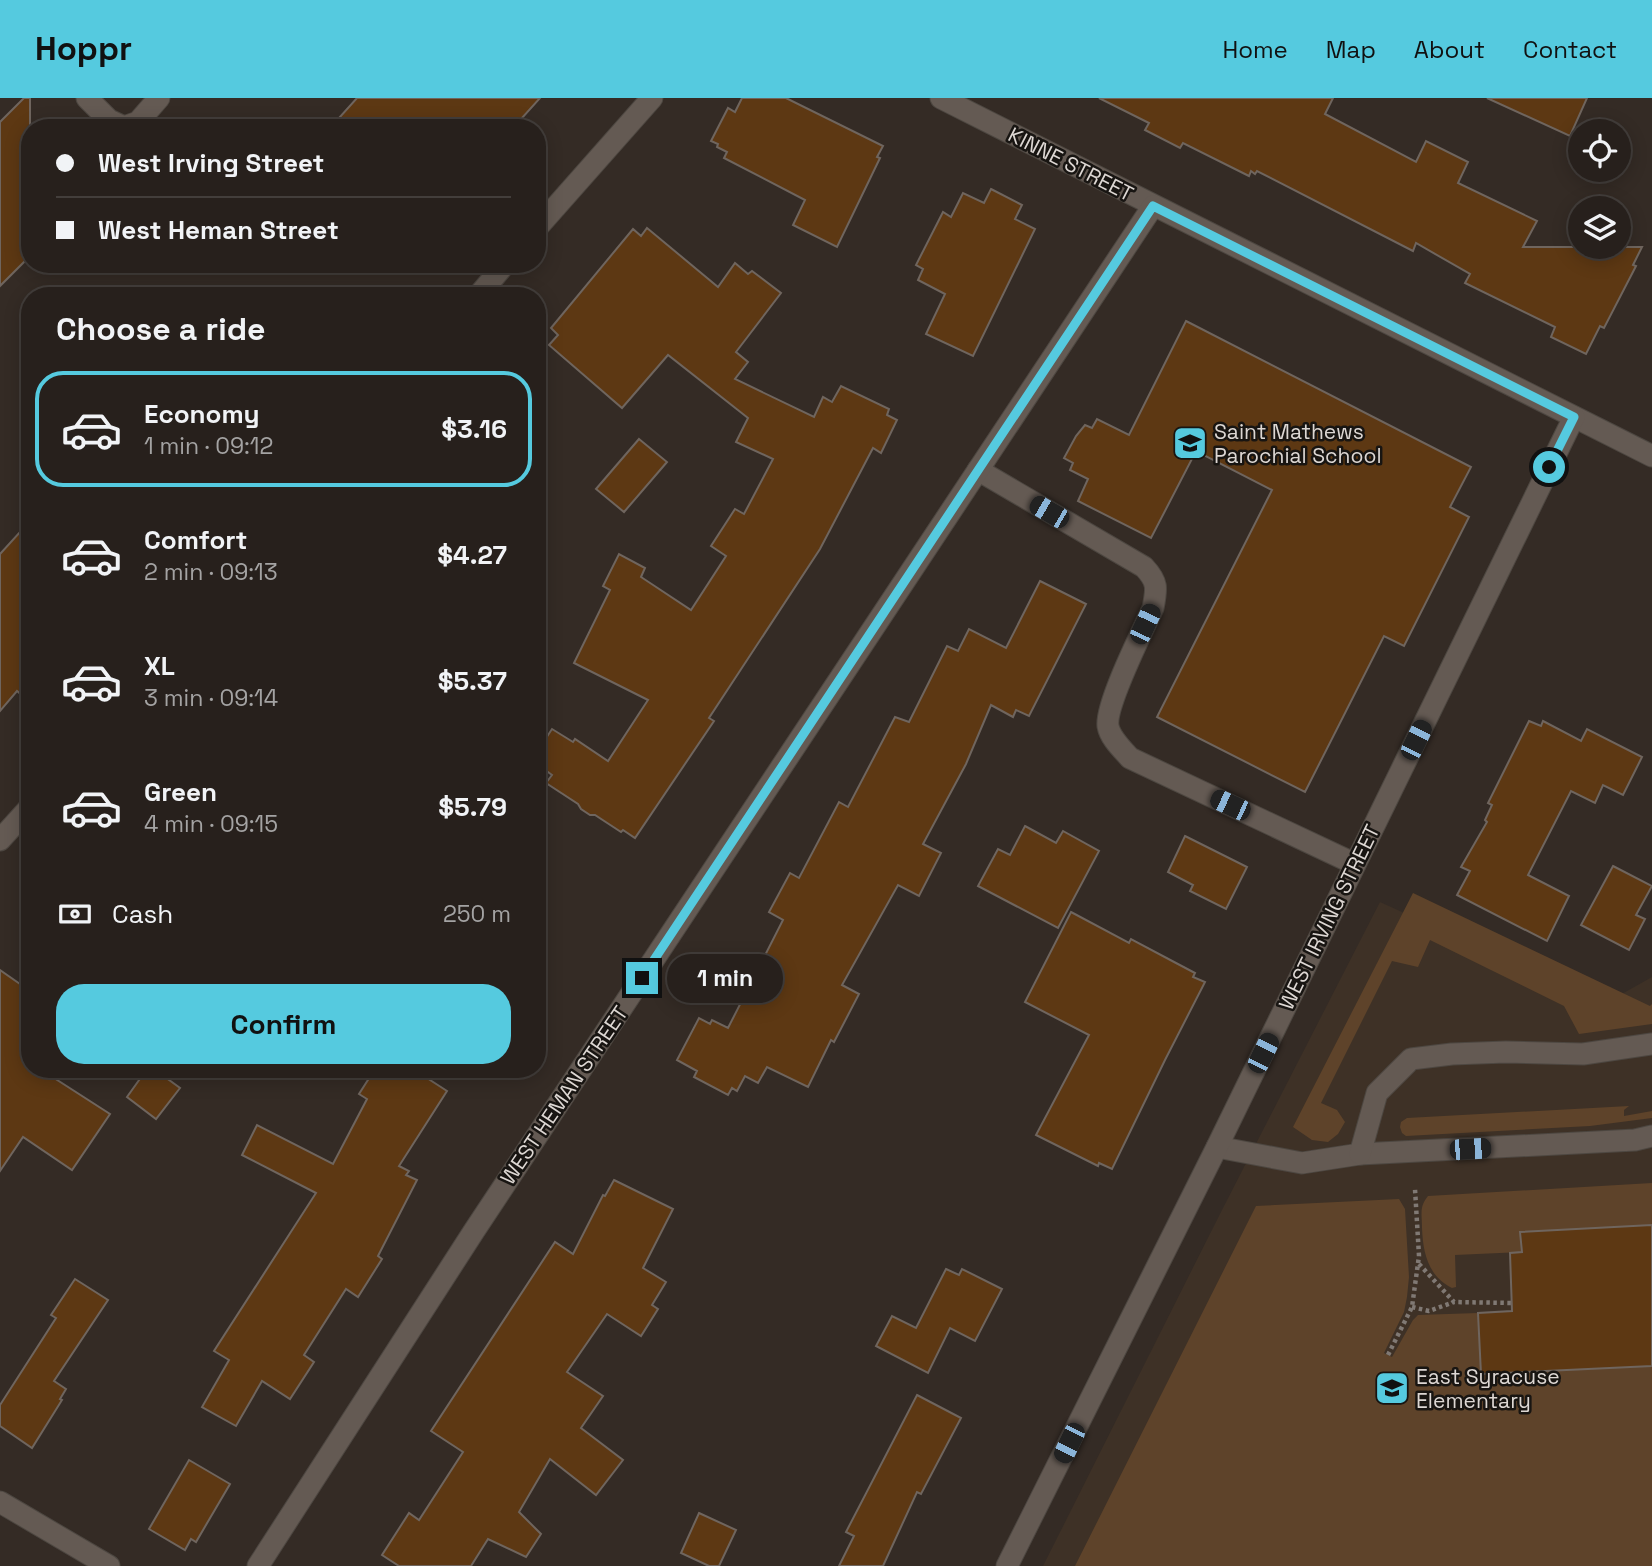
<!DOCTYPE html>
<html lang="en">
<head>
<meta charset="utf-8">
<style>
	body { margin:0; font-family:"Space Grotesk",sans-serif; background:#332d29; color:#f1f3f6; height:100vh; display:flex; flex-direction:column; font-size:26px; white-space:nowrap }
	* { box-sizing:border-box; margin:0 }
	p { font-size:23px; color:#a4a3a3 }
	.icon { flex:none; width:38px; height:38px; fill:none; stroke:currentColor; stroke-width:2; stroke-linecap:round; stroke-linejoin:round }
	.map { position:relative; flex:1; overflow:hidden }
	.panel { position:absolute; left:21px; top:189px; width:525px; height:791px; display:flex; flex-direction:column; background:#27201c; border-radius:28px; box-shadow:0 4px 18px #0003,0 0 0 2px #433e3b }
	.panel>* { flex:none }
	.hud { position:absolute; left:21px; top:21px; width:525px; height:154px; border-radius:28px; box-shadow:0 4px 18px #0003,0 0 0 2px #433e3b; display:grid; align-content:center; height:154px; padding:0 35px; background:#27201c }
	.buttons { position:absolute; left:1568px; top:21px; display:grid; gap:14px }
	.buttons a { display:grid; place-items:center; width:63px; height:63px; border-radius:50%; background:#27201c; box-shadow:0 4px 18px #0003,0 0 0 2px #433e3b; font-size:35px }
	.end { position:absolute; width:32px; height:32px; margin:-16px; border:9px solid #55cadf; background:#111; box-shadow:0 0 0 4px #111 }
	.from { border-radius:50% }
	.bubble { position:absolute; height:49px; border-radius:24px; background:#27201c; box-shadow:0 4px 18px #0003,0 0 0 2px #433e3b; font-size:23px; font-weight:800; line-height:49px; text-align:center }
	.car { position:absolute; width:21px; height:42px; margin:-21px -10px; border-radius:9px; box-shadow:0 0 5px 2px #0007; background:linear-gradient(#222 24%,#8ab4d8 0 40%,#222 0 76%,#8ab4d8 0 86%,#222 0) }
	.hud b { display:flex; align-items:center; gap:24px; height:66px; font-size:26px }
	.hud b+b { border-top:2px solid #433e3b }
	.hud i { width:18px; height:18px; background:#f1f3f6 }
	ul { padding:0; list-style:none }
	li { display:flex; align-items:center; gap:21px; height:116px; margin:0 14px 10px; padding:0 21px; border:4px solid transparent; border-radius:28px }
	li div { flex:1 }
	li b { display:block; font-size:26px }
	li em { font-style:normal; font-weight:800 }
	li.current { border-color:#55cadf }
	li>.icon { width:63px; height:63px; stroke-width:1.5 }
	h2 { padding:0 35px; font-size:32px; line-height:84px }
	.pay { display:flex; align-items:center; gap:18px; height:77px; padding:0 35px; font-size:26px }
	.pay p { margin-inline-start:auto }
	.action { display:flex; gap:14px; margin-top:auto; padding:14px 35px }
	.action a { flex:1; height:80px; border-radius:28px; background:#55cadf; color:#111; font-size:28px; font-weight:800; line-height:80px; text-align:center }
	header { display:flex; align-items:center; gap:42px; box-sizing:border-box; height:98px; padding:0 35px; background:#55cadf; color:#111 }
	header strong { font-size:33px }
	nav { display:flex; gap:38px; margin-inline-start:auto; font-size:24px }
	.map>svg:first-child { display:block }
	.built { fill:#3e3126 }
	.green { fill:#5e432a }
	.building { fill:#5d3813; stroke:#6f655e; stroke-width:2 }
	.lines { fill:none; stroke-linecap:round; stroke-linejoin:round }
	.minor-casing { stroke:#4d4741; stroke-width:23 }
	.path { stroke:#807974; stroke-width:4.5; stroke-dasharray:3.5 3.5; stroke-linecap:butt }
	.minor { stroke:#645a53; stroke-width:21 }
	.route { stroke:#55cadf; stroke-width:9 }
	.labels { text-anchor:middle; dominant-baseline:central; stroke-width:5; stroke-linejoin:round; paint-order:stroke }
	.street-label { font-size:21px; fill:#ddd7d3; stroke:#181512 }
	.poi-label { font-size:21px; fill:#ddd7d3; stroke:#181512; text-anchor:start }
</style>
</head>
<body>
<header>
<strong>Hoppr</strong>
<nav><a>Home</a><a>Map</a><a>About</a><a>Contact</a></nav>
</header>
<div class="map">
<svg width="1652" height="1468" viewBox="0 0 1652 1468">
	<rect width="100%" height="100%" fill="#342b25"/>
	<!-- built -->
	<path class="built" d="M 1380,804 L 1604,906 L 1652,879 L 1652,1468 L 1043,1468 L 1222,1112 Z"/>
	<!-- green -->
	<g class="green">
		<path d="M 1413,795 L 1650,908 L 1652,906 L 1652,926 L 1579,936 L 1564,908 L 1430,842 L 1418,869 L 1392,863 L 1321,1005 L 1337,1012 L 1345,1024 L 1338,1036 L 1328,1044 L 1312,1042 L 1293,1029 Z"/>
		<path d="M 1629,1008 L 1624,1012 L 1624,1018 L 1652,1013 L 1652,1020 L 1590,1028 L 1406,1038 L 1402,1035 L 1400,1029 L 1401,1024 L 1407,1020 Z"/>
		<path d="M 1652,1085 L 1652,1127 L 1520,1135 L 1522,1154 L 1455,1157 L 1456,1189 L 1452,1190 C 1428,1178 1423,1155 1422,1130 C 1422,1116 1419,1109 1428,1098 Z"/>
		<path d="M 1399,1101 L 1405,1111 L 1409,1179 L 1407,1199 L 1404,1214 L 1384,1255 L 1392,1259 L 1413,1222 L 1418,1217 L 1478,1215 L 1481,1276 L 1652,1268 L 1652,1468 L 1075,1468 L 1256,1108 Z"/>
	</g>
	<!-- building -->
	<g class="building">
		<path d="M 24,0 L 30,0 L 30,158 L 0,188 L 0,24 Z"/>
		<path d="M 357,0 L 540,0 L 513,30 L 330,30 Z"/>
		<path d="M 742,0 L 786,0 L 883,48 L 877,59 L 880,60 L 837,149 L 793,127 L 805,102 L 724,60 L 727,54 L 717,49 L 718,46 L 711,43 L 728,10 L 735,14 Z"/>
		<path d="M 1099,0 L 1333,0 L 1325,16 L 1416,64 L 1426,43 L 1468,64 L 1458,85 L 1537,123 L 1523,149 L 1642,149 L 1633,167 L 1636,168 L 1604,230 L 1600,228 L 1586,256 L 1551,239 L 1555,229 L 1465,185 L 1470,176 L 1416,145 L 1413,153 L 1257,73 L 1255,76 L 1251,73 L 1249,78 L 1183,45 L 1180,50 L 1145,32 L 1149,25 Z"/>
		<path d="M 1487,0 L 1587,0 L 1570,38 Z"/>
		<path d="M 991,91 L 1022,107 L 1015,121 L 1035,131 L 973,258 L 926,236 L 945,196 L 918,182 L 923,171 L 916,167 L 943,114 L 951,119 L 963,95 L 984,105 Z"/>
		<path d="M 647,130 L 718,189 L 735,165 L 748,176 L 752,173 L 781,195 L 736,254 L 748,264 L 735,281 L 814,319 L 823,299 L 832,304 L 841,288 L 889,311 L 887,317 L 897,322 L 881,355 L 873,350 L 820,451 L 709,620 L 714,623 L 635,740 L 623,732 L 621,734 L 595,717 L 590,717 L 581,711 L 578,706 L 546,685 L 552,677 L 537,666 L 537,654 L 552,631 L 573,644 L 575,641 L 608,663 L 648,602 L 574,565 L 610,492 L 603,488 L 619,456 L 645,470 L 641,479 L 691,512 L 726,458 L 711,448 L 735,411 L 744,416 L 773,361 L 736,344 L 748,320 L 668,257 L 622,310 L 549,247 L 558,237 L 551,230 L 633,131 L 641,138 Z"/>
		<path d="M 1186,223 L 1471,369 L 1450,409 L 1469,419 L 1404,548 L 1384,538 L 1305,694 L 1157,619 L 1272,392 L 1196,353 L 1151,440 L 1078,403 L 1088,381 L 1070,372 L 1073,365 L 1064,360 L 1076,338 L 1085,327 L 1092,330 L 1097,321 L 1129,337 Z"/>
		<path d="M 639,341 L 667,364 L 624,414 L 596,391 Z"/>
		<path d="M 30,423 L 30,604 L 17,593 L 0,613 L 0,456 Z"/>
		<path d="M 1040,483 L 1086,506 L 1029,618 L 1016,612 L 1013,619 L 991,607 L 966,666 L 923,746 L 941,755 L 919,798 L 898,787 L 842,887 L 859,896 L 834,944 L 831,942 L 808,989 L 767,969 L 758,985 L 745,978 L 737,993 L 732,990 L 728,997 L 694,979 L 697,973 L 677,962 L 699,920 L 710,926 L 712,922 L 728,930 L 783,822 L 769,814 L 790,775 L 799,780 L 839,704 L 848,709 L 895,619 L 909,624 L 947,548 L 958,553 L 969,531 L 1006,550 Z"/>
		<path d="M 1529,623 L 1541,628 L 1543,623 L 1581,643 L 1587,631 L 1642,659 L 1623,697 L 1603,687 L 1595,705 L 1571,693 L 1528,777 L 1569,798 L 1547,843 L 1457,797 L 1470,773 L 1461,769 L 1487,724 L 1485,722 L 1492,707 L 1488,705 Z"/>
		<path d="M 1025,728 L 1056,745 L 1063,733 L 1099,753 L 1058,830 L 978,788 L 998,751 L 1010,757 Z"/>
		<path d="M 1185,738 L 1247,769 L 1226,811 L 1190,793 L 1193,787 L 1168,774 Z"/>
		<path d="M 1613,768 L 1652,788 L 1636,817 L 1645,821 L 1629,852 L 1581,827 Z"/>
		<path d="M 1071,814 L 1129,845 L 1131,841 L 1176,865 L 1195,875 L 1193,879 L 1205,884 L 1165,962 L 1112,1071 L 1099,1065 L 1098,1068 L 1036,1037 L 1089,937 L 1025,904 Z"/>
		<path d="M 0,872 L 30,893 L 30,971 L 40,971 L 110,1016 L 72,1072 L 23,1039 L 0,1073 Z"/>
		<path d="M 147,971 L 154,971 L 180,990 L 156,1021 L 127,999 Z"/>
		<path d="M 375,971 L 413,971 L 447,993 L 399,1068 L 409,1073 L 406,1077 L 417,1082 L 378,1158 L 382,1161 L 358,1199 L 346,1191 L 304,1257 L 314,1264 L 290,1301 L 262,1283 L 236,1328 L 202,1309 L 229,1262 L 214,1253 L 316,1095 L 242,1057 L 257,1027 L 333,1066 L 367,1001 L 359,996 Z"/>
		<path d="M 614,1082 L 673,1111 L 643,1170 L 666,1184 L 652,1207 L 658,1211 L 641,1238 L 607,1216 L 567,1274 L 603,1298 L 581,1330 L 623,1362 L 596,1397 L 550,1361 L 519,1414 L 541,1436 L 526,1459 L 488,1441 L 471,1468 L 399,1468 L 382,1457 L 409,1415 L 419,1422 L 463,1354 L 431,1333 L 555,1144 L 573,1156 L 603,1097 L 605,1098 Z"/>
		<path d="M 1652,1127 L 1652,1268 L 1481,1276 L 1478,1215 L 1512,1213 L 1510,1155 L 1522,1154 L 1520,1134 Z"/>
		<path d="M 946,1171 L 959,1177 L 962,1171 L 1002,1191 L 975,1243 L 950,1230 L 928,1275 L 876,1248 L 892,1218 L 916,1230 Z"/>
		<path d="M 75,1181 L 108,1202 L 54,1283 L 66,1291 L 60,1301 L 62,1302 L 32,1350 L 0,1328 L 0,1307 L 56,1220 L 51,1217 Z"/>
		<path d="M 917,1297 L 961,1320 L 921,1396 L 917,1394 L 883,1468 L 839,1468 L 854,1438 L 846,1434 Z"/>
		<path d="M 189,1362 L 230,1386 L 196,1444 L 191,1441 L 185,1452 L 149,1431 Z"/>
		<path d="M 699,1415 L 736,1432 L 719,1468 L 709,1468 L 681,1455 Z"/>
	</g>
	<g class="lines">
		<!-- minor casing -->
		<g class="minor-casing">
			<g id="minor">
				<path d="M 87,0 L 109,22 L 124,29 L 138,24 L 159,0"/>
				<path d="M 941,0 L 1652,358"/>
				<path d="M 537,130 L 652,0"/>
				<path d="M 478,198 L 505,166"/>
				<path d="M 978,372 L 1144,469 C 1158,484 1157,490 1153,510 C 1143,532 1105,607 1108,628 C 1110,640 1122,651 1130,660 L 1355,766"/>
				<path d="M 0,742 L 30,709"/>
				<path d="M 1217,1049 L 1302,1065 L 1360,1056 L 1635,1042 L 1652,1038"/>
				<path d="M 1360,1056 L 1377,995 L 1411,961 L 1452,956 L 1506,954 L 1583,956 L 1652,946"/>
				<path d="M 0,1404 L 109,1468"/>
				<path d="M 258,1468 L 474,1133 L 1153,108"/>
				<path d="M 1007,1468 L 1217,1049 L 1574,319"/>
			</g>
		</g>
		<!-- path -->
		<g class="path">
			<path d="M 1419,1166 L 1454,1204 L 1512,1205"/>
			<path d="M 1412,1209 L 1429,1213 L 1454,1204"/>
			<path d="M 1388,1257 L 1412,1209 L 1419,1158 L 1415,1091"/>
		</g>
		<!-- minor -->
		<use href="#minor" class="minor"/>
	</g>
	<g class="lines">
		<!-- route -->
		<path class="route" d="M 642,880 L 1153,108 L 1574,319 L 1549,369"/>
	</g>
	<!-- icons -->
	<defs>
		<g id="school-square" transform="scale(1.75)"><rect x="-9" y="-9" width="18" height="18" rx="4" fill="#55cadf" stroke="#181512"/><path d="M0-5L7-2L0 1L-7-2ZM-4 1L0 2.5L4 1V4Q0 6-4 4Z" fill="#111"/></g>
	</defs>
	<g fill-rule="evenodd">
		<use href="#school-square" x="1190" y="345"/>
		<use href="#school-square" x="1392" y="1290"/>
	</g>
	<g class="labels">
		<!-- street labels -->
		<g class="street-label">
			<text transform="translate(1071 66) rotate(27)">KINNE STREET</text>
			<text transform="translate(1329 819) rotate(-64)">WEST IRVING STREET</text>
			<text transform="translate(564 997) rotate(-56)">WEST HEMAN STREET</text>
		</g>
		<!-- poi labels -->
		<g class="poi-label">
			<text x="1214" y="333">Saint Mathews<tspan x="1214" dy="24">Parochial School</tspan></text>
			<text x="1416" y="1278">East Syracuse<tspan x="1416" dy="24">Elementary</tspan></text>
		</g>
	</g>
</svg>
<div class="buttons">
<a><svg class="icon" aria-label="locate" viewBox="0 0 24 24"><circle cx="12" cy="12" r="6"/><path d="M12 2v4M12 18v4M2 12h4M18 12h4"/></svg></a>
<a><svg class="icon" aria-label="layers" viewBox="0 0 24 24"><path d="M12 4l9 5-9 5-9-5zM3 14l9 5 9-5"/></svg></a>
</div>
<i class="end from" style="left:1549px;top:369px"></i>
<i class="end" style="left:642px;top:880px"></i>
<div class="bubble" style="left:667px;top:856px;width:116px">1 min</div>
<i class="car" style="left:1049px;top:414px;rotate:300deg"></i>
<i class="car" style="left:1145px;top:526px;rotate:25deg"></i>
<i class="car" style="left:1416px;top:642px;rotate:26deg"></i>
<i class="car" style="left:1230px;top:707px;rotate:295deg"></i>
<i class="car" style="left:1263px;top:955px;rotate:26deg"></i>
<i class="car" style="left:1470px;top:1051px;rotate:87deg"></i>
<i class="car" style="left:1069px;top:1345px;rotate:206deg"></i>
<div class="hud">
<b><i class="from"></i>West Irving Street</b>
<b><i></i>West Heman Street</b>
</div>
<section class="panel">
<h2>Choose a ride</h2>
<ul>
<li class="current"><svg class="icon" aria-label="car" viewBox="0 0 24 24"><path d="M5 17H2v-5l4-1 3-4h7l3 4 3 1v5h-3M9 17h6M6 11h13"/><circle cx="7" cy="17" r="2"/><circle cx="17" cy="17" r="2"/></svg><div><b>Economy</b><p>1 min · 09:12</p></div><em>$3.16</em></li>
<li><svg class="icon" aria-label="car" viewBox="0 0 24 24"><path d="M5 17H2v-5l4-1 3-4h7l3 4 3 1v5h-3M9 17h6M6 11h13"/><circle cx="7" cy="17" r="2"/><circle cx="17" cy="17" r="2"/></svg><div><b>Comfort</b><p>2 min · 09:13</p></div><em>$4.27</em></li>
<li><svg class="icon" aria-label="car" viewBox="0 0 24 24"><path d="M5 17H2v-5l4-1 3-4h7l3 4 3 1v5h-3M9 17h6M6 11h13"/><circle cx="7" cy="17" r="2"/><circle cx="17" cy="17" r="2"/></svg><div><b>XL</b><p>3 min · 09:14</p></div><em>$5.37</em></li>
<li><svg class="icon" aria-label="car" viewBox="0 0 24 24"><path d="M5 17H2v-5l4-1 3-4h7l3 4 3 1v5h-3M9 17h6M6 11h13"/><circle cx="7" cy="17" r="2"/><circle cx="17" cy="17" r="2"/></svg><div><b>Green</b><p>4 min · 09:15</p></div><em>$5.79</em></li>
</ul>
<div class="pay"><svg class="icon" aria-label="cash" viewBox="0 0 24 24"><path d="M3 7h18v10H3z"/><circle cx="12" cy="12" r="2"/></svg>Cash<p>250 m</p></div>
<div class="action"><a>Confirm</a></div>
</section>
</div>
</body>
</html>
